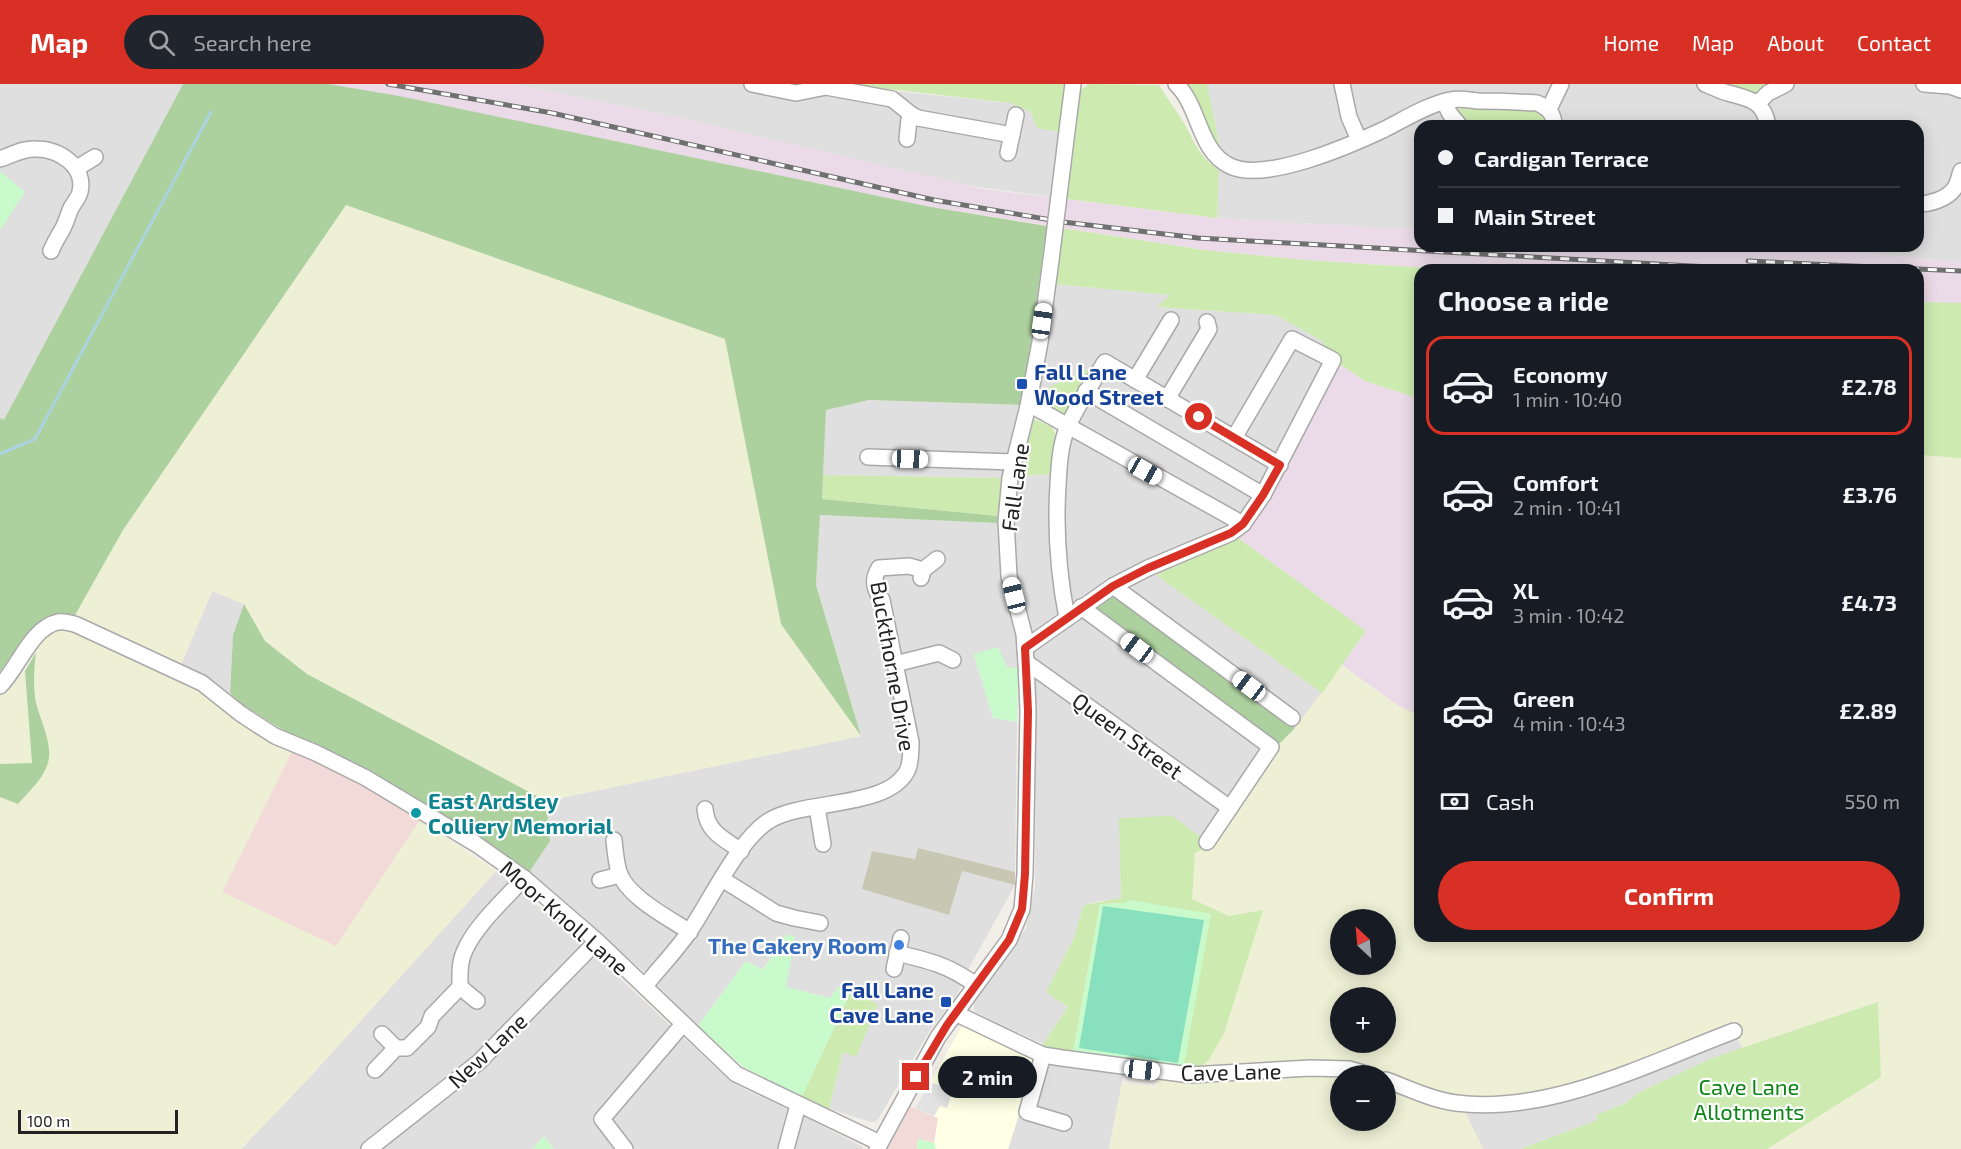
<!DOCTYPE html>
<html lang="en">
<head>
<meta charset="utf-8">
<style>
	body { margin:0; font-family:"Exo 2",sans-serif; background:#20242c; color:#f1f3f6; height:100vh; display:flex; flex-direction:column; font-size:22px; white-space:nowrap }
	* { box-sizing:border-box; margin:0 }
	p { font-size:20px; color:#9ea1a6 }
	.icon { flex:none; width:33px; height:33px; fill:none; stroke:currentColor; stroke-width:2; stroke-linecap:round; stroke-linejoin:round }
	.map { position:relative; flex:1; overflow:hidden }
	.drawer { position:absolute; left:1414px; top:180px; width:510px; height:678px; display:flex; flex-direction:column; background:#171b24; border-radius:18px; box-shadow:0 3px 15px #0003 }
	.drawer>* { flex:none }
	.guide { position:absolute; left:1414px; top:36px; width:510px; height:132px; border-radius:18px; box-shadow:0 3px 15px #0003; display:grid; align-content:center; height:132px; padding:0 24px; background:#171b24 }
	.needle { width:39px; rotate:334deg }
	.tools { position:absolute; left:1330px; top:825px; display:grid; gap:12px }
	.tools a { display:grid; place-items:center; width:66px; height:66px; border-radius:50%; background:#171b24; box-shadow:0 3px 15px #0003; font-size:30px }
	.scale { position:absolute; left:18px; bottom:15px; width:160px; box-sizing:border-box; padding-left:6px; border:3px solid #222; border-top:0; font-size:16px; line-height:21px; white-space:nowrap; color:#222; -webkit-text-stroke:4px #fff; paint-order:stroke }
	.end { position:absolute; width:27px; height:27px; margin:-14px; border:8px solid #d93025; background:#fff; box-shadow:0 0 0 3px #fff }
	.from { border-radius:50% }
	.bubble { position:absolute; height:42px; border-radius:21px; background:#171b24; box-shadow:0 3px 15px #0003; font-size:20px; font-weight:700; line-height:42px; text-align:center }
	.car { position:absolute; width:18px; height:36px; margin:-18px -9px; border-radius:8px; box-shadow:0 0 4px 2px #0007; background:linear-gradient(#fff 24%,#345 0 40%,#fff 0 76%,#345 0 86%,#fff 0) }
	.guide b { display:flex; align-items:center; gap:21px; height:57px; font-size:22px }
	.guide b+b { border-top:2px solid #363941 }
	.guide i { width:15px; height:15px; background:#f1f3f6 }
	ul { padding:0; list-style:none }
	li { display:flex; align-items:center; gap:18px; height:99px; margin:0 12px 9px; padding:0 12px; border:3px solid transparent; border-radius:18px }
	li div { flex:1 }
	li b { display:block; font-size:22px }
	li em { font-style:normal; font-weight:700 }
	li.current { border-color:#d93025 }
	li>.icon { width:54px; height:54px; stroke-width:1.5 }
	h2 { padding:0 24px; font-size:27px; line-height:72px }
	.pay { display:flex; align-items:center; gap:15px; height:66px; padding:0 24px; font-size:22px }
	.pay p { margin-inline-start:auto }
	.cta { display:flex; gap:12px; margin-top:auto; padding:12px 24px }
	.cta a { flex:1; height:69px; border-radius:36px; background:#d93025; color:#fff; font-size:24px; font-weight:700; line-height:69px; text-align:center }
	header { display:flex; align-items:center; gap:36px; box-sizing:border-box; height:84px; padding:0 30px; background:#d93025; color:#fff }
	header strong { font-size:28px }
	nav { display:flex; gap:33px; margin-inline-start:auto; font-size:21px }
	.search { width:420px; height:54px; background:#20242c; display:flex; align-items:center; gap:15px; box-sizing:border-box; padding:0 21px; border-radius:33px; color:#9ea1a6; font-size:22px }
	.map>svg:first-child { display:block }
	.residential { fill:#e0dfdf }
	.commercial { fill:#f2dad9 }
	.industrial { fill:#ebdbe8 }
	.education { fill:#ffffe5 }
	.construction { fill:#c7c7b4 }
	.farmland { fill:#eef0d5; fill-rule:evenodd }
	.grass { fill:#cdebb0; fill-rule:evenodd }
	.forest { fill:#add19e }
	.park { fill:#c8facc }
	.pitch { fill:#88e0be }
	.parking { fill:#e2e2e2 }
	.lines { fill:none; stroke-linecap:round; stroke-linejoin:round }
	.stream { stroke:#aad3df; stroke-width:3 }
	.minor-casing { stroke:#a9a9a9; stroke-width:18 }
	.minor { stroke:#fff; stroke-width:15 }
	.rail-casing { stroke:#707070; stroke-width:5 }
	.rail { stroke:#fff; stroke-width:3; stroke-dasharray:9; stroke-linecap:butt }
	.minor-bridge-casing { stroke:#a9a9a9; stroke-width:18; stroke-linecap:butt }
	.minor-bridge { stroke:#fff; stroke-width:15 }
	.route { stroke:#d93025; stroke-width:8 }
	.transit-dot { fill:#1a4fb4; stroke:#fff; stroke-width:2 }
	.culture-dot { fill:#0f9aa8; stroke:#fff; stroke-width:2 }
	.shop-dot { fill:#3f7fe0; stroke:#fff; stroke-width:2 }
	.labels { text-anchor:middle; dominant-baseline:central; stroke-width:4.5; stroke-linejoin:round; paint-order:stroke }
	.transit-label { font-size:22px; font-weight:bold; fill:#164399; stroke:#fff; text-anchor:start }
	.street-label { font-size:22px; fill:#222; stroke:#fff }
	.culture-label { font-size:22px; font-weight:bold; fill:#0d838f; stroke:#fff; text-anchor:start }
	.shop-label { font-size:22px; font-weight:bold; fill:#366cbe; stroke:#fff; text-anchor:end }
	.park-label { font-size:22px; fill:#0c8416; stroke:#fff }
</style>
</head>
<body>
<header>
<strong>Map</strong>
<div class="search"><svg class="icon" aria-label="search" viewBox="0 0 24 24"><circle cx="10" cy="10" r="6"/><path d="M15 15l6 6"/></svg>Search here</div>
<nav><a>Home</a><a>Map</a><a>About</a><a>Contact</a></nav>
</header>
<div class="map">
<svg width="1961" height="1065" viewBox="0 0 1961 1065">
	<rect width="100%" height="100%" fill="#f2efe9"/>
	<!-- residential -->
	<g class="residential">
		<path d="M 0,0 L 183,0 L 4,337 L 0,334 Z"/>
		<path d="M 514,0 L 786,0 L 855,3 L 1011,19 L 1031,28 L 1037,44 L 1060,48 L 1051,113 L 958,100 L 672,32 Z"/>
		<path d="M 1207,0 L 1961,0 L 1961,178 L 1787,162 L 1918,162 L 1918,42 L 1420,42 L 1420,146 L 1217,134 L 1220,64 Z"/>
		<path d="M 1055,200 L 1171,211 L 1158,223 L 1276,231 L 1323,257 L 1333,276 L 1243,440 L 1238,454 L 1157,491 L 1322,609 L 1295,644 L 1278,661 L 1213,760 L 1120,735 L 1121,815 L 1099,817 L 1084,821 L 1073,856 L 1046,908 L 1068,923 L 1043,960 L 975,928 L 973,919 L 1026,844 L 1035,802 L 1036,604 L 1034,574 L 1012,483 L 1019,392 L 1058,390 L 1062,361 L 1103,279 L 1038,308 Z"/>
		<path d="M 869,316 L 1022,321 L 1001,394 L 823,391 L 826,326 Z"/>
		<path d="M 820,431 L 997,439 L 1004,509 L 1018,558 L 1018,584 L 1007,584 L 998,564 L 974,571 L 993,634 L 1017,638 L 1015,788 L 918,764 L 915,775 L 872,767 L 863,805 L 949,831 L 962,787 L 1015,801 L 968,886 L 957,911 L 929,948 L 877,1037 L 871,1038 L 829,1025 L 843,967 L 855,972 L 830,914 L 786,903 L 786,851 L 762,886 L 746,877 L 698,942 L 643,887 L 528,790 L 550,757 L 546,717 L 861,652 L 816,501 Z"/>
		<path d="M 212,507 L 244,520 L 233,551 L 230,609 L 211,595 L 181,581 Z"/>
		<path d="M 496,787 L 579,856 L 729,996 L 744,1005 L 807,1034 L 863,1063 L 862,1065 L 554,1065 L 544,1052 L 532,1065 L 241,1065 L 308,995 Z"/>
		<path d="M 1734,947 L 1742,964 L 1712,974 L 1638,1009 L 1626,1019 L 1596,1031 L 1599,1036 L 1520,1065 L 1483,1065 L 1464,1026 Z"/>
		<path d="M 1036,977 L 1124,989 L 1109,1065 L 1008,1065 Z"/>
	</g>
	<!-- commercial -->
	<g class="commercial">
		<path d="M 292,667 L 354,695 L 384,712 L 420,736 L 336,863 L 222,808 Z"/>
		<path d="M 910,1022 L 938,1034 L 934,1059 L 918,1055 L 917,1065 L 885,1065 Z"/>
	</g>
	<!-- industrial -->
	<g class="industrial">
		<path d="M 328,0 L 514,0 L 672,32 L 984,105 L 1217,134 L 1420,146 L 1420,162 L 1787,162 L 1961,178 L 1961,219 L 1919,218 L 1918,186 L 1458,186 L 1305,176 L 1204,166 L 931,123 Z"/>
		<path d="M 1333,276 L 1365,297 L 1420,315 L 1420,632 L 1398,622 L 1342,581 L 1366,547 L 1238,454 L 1243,440 Z"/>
	</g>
	<!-- education -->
	<path class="education" d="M 962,942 L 972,944 L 1036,977 L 1008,1065 L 917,1065 L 918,1055 L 934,1059 L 938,1034 L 915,1024 Z"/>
	<!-- construction -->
	<path class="construction" d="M 918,764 L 1015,788 L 1015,801 L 962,787 L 949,831 L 862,805 L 872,767 L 915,775 Z"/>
	<!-- farmland -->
	<g class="farmland">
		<path d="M 346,121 L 726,255 L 781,540 L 861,652 L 546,717 L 307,590 L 265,557 L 244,520 L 212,507 L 181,581 L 74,533 L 123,446 Z"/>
		<path d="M 1920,371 L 1961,374 L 1961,1065 L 1767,1065 L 1881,993 L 1878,918 L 1742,964 L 1734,947 L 1585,1004 L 1464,1026 L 1483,1065 L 1109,1065 L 1122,999 L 1157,1003 L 1158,995 L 1189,997 L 1263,826 L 1229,832 L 1192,815 L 1195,769 L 1278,661 L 1295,644 L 1342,581 L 1398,622 L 1420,632 L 1420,852 L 1918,852 L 1919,378 ZM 1341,836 L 1386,836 L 1386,880 L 1341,880 ZM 1341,914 L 1386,914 L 1386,958 L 1341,958 ZM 1341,992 L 1386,992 L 1386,1036 L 1341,1036 Z"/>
		<path d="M 67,544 L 175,592 L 201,607 L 236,637 L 262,654 L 292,667 L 222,808 L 336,862 L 420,736 L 496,787 L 308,995 L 241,1065 L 0,1065 L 0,713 L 18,720 L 49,663 L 36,616 L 33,588 L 36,568 L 45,551 L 55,546 Z"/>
		<path d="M 25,587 L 32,680 L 0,680 L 0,611 Z"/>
	</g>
	<!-- grass -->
	<g class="grass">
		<path d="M 844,0 L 1066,0 L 1060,48 L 1037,44 L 1031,28 L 1011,19 Z"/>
		<path d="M 1089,0 L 1159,1 C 1167,14 1177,27 1185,41 C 1195,60 1200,73 1219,86 L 1217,134 L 1067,115 L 1080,13 L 1081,6 Z"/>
		<path d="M 1186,0 L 1207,0 L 1220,64 C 1205,44 1200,20 1186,0 Z"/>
		<path d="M 1720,0 L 1769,0 L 1755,9 Z"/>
		<path d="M 1475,23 L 1531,26 L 1543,32 L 1547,42 L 1467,42 L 1458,30 L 1456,25 Z"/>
		<path d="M 1062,144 L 1204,166 L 1305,176 L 1458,186 L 1420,186 L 1420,315 L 1365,297 L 1333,276 L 1322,257 L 1276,231 L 1157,223 L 1170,211 L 1055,200 Z"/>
		<path d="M 1918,218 L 1961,219 L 1961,374 L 1921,371 L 1919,378 Z"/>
		<path d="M 1096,282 L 1065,333 L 1039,316 L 1038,308 Z"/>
		<path d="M 1034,335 L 1052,343 L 1059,358 L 1057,390 L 1019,392 Z"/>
		<path d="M 823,391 L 1001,394 L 998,432 L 822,415 Z"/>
		<path d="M 1238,454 L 1366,547 L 1322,609 L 1156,491 Z"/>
		<path d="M 1172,732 L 1207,758 L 1213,760 L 1195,769 L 1192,815 L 1229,832 L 1263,826 L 1224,949 L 1208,977 L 1190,991 L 1043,971 L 1043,960 L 1068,923 L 1046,908 L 1073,856 L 1084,821 L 1121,814 L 1119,734 ZM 1125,819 L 1073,968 L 1100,820 Z"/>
		<path d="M 851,908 L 878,920 L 856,973 L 843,968 L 829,1025 L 802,1012 Z"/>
		<path d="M 1878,918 L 1881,993 L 1767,1065 L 1520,1065 L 1598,1036 L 1596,1031 L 1626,1019 L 1638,1009 L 1712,974 Z"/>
	</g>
	<!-- forest -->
	<g class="forest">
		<path d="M 183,0 L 328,0 L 399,12 L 931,123 L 1047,142 L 1022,321 L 869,316 L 826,326 L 822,415 L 998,432 L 997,439 L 820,431 L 816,501 L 861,652 L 781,540 L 725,255 L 346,121 L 123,446 L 74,533 C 42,519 15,567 0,588 L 0,334 L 4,336 Z"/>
		<path d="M 1113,512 L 1295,644 L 1278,661 L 1094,524 Z"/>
		<path d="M 244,520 L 265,557 L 307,590 L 546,717 L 550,757 L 528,790 L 507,772 L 429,724 L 344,674 L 317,660 L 288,649 L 243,621 L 230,609 L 233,551 Z"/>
		<path d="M 36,568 C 34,585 33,602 36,619 C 41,638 53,660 48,679 C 44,694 28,708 18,720 L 0,713 L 0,680 L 32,679 L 25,587 Z"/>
	</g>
	<!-- park -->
	<g class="park">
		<path d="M 0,87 L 25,108 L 0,146 Z"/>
		<path d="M 998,563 L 1007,583 L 1018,584 L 1017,638 L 993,634 L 974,570 Z"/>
		<path d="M 1130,816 L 1211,830 L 1184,982 L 1073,969 L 1100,820 L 1125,819 Z"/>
		<path d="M 786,851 L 795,852 L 786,903 L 830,914 L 839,902 L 851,908 L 802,1012 L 743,983 L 698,942 L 746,877 L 763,886 Z"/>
		<path d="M 544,1052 L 554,1065 L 532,1065 Z"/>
		<path d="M 918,1055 L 934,1059 L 936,1065 L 917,1065 Z"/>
	</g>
	<!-- pitch -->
	<path class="pitch" d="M 1103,822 L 1204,836 L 1178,979 L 1079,964 Z"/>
	<!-- parking -->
	<path class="parking" d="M 930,998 L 953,1007 L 947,1024 L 940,1022 L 934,1032 L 915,1024 Z"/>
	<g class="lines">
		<!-- stream -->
		<path class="stream" d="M 0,370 L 35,355 L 211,28"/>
		<!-- minor casing -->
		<g class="minor-casing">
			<g id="minor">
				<path d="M 752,0 L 796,9 L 826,3 L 892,15 L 912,31 L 918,34 L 1012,51"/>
				<path d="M 1176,0 C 1200,22 1198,67 1230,82 C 1265,99 1351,61 1383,46 C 1405,35 1427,21 1450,16 C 1459,14 1469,16 1478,17 C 1498,17 1517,18 1537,19 C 1549,24 1554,30 1554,42"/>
				<path d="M 1342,0 L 1349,33 L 1359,56"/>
				<path d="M 1705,0 C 1713,3 1720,7 1728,9 C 1749,15 1764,16 1768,42"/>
				<path d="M 1924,0 L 1950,2 L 1961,6"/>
				<path d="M 1444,18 L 1450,30 L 1460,42"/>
				<path d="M 1758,19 L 1768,9 L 1786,0"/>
				<path d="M 1549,25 L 1561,0"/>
				<path d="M 1068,39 L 1073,0"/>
				<path d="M 907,55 L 909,35 L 912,31"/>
				<path d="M 1008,69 L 1016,31"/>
				<path d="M 0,75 C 12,71 23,64 36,65 C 59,65 86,82 80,108 C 79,113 74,119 71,124 C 68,131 66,139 62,146 C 58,153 54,159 51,167"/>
				<path d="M 77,84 L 95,73"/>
				<path d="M 1918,120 C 1930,120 1947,115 1954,105 C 1958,100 1959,93 1961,87"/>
				<path d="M 1135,296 L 1171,236"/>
				<path d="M 1086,307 L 1263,411"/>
				<path d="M 1167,315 L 1209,245 L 1207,238"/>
				<path d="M 1028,322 L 1036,324 L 1243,440"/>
				<path d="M 868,373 L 1014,378"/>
				<path d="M 921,494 L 923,486 L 937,475"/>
				<path d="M 1113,502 L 1292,634"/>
				<path d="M 1081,523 L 1271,663 L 1207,758"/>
				<path d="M 1067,534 C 1058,488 1055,448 1058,401 C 1059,382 1060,360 1068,342 C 1078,320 1092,299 1105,278 L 1280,381"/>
				<path d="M 1025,564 L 1113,502 L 1148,484 L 1231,449 L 1243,440 L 1263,411 L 1333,276 L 1292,255 L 1234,354"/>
				<path d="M 1026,578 L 1230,724"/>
				<path d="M 895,580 L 939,569 L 953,576"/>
				<path d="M 0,602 C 18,584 32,543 58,538 C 64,537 71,539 77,541 L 202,599 L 241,630 L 275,652 L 316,669 L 366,694 L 476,760 L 524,794 L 597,857 L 736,990 L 880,1059"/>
				<path d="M 817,723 L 823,760"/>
				<path d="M 705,725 C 707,748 723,754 741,767"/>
				<path d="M 614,756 C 615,767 616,778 619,788 C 627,813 669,834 690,848"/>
				<path d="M 722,795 L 776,829 L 794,834 L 820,839"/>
				<path d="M 600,796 L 620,791"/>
				<path d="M 897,869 C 930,877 948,881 976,901"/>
				<path d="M 894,885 L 901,854"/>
				<path d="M 645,902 C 660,883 678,865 691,845 C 711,815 738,758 767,738 C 802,714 890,726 908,685 C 911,677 911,667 911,658 L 882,516 C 874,506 872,495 879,484 L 909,482 L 923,486"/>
				<path d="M 460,903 L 477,917"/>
				<path d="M 955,929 L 1043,971 L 1062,974 L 1190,991 L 1310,984 L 1349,985 L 1373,992"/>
				<path d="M 382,950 L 396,964"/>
				<path d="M 1043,971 L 1027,1028 L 1064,1039"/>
				<path d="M 375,986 L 396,964 L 407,964 L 428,943 L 432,932 L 460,903 C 460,891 459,878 465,866 C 476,841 505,815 524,794"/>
				<path d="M 1386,996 C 1408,1004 1432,1016 1456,1019 C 1549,1031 1649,979 1734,947"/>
				<path d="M 369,1065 L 479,978 L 597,857"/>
				<path d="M 625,1065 L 602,1035 L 683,940"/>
				<path d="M 786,1065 L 798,1021"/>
				<path d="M 877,1065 L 938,953 L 1009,856 L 1022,825 L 1025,790 L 1028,627 L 1026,578 L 1024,550 L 1009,492 L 1006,437 L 1010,394 L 1028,322 L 1040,258 L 1051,176"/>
			</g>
		</g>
		<!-- minor -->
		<use href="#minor" class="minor"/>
		<!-- rail casing -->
		<g class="rail-casing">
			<g id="rail">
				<path d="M 388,0 L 552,29 L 934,116 L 1063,138 L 1198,154 L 1762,186"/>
				<path d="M 1748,177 L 1961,187"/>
			</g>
		</g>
		<!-- rail -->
		<use href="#rail" class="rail"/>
		<!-- minor-bridge casing -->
		<g class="minor-bridge-casing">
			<path id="minor-bridge" d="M 1051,176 L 1068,39"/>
		</g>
		<!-- minor-bridge -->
		<use href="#minor-bridge" class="minor-bridge"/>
	</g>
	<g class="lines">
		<!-- route -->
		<path class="route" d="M 916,993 L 947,941 L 1009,856 L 1022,825 L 1025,790 L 1028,627 L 1025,564 L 1113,502 L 1148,484 L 1231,449 L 1243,440 L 1263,411 L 1280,381 L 1199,333"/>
	</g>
	<!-- markers -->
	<g class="transit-dot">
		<rect x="1016" y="294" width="12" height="12" rx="3"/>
		<rect x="940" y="912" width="12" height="12" rx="3"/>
	</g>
	<circle class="culture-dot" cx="416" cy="729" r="6"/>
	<circle class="shop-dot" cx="899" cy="861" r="6"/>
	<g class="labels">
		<!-- transit labels -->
		<g class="transit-label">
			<text x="1034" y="287">Fall Lane<tspan x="1034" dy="25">Wood Street</tspan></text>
			<text x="934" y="905" text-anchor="end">Fall Lane<tspan x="934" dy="25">Cave Lane</tspan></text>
		</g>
		<!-- street labels -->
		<g class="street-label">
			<text transform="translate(1014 403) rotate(-82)">Fall Lane</text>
			<text transform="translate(894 582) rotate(80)">Buckthorne Drive</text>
			<text transform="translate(1128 651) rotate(36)">Queen Street</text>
			<text transform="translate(565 833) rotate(41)">Moor Knoll Lane</text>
			<text transform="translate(487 966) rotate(-43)">New Lane</text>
			<text transform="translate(1231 987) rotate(-1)">Cave Lane</text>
		</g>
		<!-- culture labels -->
		<g class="culture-label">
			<text x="428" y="716">East Ardsley<tspan x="428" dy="25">Colliery Memorial</tspan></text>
		</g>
		<!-- shop labels -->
		<g class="shop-label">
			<text x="887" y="861">The Cakery Room</text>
		</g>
		<!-- park labels -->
		<g class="park-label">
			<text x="1749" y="1002">Cave Lane<tspan x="1749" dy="25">Allotments</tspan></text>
		</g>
	</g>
</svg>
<div class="tools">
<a><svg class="needle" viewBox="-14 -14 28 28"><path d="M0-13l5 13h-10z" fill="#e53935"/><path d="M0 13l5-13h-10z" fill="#9ea1a6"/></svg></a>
<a>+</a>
<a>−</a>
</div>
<div class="scale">100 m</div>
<i class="end from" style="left:1199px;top:333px"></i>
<i class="end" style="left:916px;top:993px"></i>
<div class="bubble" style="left:938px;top:972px;width:99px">2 min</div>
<i class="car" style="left:1042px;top:237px;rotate:8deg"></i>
<i class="car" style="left:910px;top:375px;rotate:92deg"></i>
<i class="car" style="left:1145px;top:387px;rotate:119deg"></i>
<i class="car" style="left:1014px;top:511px;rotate:346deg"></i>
<i class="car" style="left:1137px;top:564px;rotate:307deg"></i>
<i class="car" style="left:1249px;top:602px;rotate:307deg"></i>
<i class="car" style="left:1142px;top:986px;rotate:97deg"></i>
<div class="guide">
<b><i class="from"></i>Cardigan Terrace</b>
<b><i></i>Main Street</b>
</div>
<section class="drawer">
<h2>Choose a ride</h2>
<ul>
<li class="current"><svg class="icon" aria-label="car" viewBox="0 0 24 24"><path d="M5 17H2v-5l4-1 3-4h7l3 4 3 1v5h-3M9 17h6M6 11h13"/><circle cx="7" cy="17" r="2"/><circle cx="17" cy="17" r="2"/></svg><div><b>Economy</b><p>1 min · 10:40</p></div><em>£2.78</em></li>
<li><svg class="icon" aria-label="car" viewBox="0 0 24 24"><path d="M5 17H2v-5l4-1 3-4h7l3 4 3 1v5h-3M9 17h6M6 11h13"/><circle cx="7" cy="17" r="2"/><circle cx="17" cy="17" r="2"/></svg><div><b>Comfort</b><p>2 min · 10:41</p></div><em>£3.76</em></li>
<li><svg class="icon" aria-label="car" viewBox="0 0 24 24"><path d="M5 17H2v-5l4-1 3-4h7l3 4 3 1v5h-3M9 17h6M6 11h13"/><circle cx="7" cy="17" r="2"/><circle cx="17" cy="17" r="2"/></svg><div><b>XL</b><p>3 min · 10:42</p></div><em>£4.73</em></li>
<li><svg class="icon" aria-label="car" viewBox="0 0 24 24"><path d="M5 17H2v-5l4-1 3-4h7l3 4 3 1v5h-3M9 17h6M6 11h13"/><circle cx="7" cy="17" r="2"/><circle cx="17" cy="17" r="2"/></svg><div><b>Green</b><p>4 min · 10:43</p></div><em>£2.89</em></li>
</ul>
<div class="pay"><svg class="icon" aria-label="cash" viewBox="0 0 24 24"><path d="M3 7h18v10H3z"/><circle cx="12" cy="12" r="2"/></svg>Cash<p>550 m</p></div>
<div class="cta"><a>Confirm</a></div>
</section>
</div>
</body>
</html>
